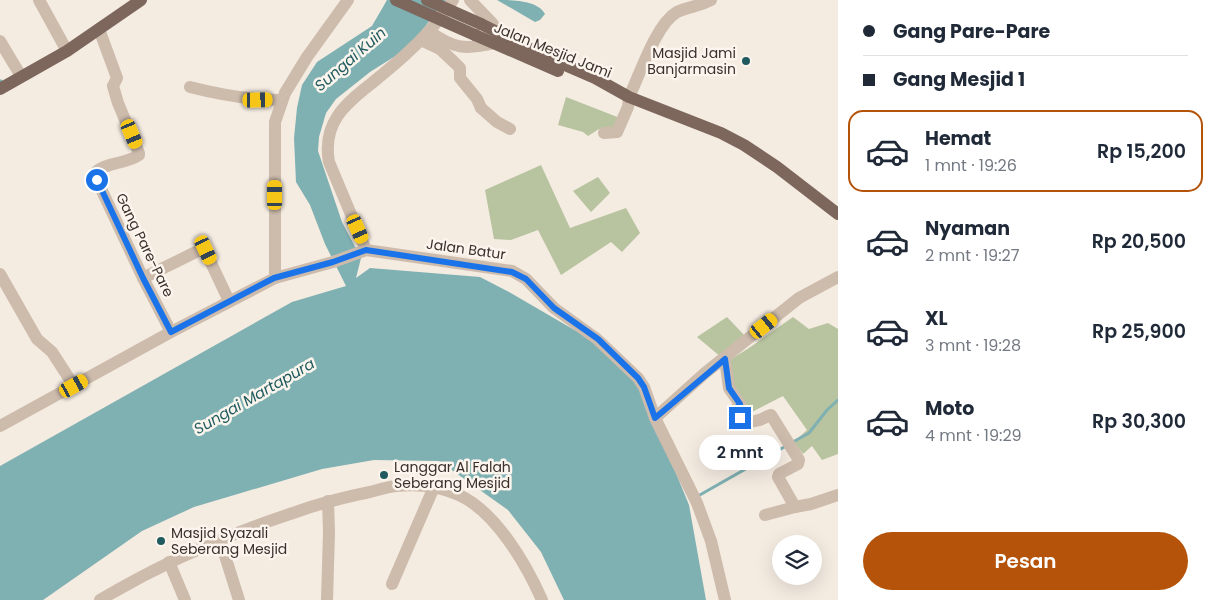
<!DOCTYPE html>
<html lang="id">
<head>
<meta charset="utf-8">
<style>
	body { margin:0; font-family:Poppins,sans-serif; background:#f2f2f3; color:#1f2937; height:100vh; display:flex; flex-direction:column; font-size:19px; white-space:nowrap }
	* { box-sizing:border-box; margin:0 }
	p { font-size:16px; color:#747a83 }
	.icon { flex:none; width:28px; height:28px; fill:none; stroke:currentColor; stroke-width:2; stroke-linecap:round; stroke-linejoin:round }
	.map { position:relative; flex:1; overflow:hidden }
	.panel { display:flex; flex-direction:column; background:#fff; width:375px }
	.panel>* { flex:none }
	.hud { display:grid; align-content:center; height:110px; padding:0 25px; background:#fff }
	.buttons { position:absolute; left:772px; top:535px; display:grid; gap:10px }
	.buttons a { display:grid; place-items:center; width:50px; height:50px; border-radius:50%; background:#fff; box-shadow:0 5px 20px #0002; font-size:25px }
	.end { position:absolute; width:22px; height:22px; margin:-11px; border:6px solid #1a73e8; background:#fff; box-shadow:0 0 0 2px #fff }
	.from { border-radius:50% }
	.bubble { position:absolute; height:35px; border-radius:18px; background:#fff; box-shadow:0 5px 20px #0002; font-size:16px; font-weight:600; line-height:35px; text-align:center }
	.car { position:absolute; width:15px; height:30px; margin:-15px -8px; border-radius:6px; box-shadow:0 0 4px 1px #0007; background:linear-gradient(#f5c518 24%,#345 0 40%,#f5c518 0 76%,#345 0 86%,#f5c518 0) }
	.hud b { display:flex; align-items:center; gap:18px; height:48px; font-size:19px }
	.hud b+b { border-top:1px solid #e0e1e3 }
	.hud i { width:12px; height:12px; background:#1f2937 }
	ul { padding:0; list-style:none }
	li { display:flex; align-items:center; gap:15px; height:82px; margin:0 10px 8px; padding:0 15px; border:2px solid transparent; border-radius:15px }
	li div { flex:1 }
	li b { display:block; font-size:19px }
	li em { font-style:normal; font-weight:600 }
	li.selected { border-color:#b45309 }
	li>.icon { width:45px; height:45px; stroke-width:1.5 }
	.action { display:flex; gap:10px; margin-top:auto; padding:10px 25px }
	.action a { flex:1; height:58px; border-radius:30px; background:#b45309; color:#fff; font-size:20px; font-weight:600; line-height:58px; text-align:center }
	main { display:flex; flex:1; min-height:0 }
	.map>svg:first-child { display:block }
	.green { fill:#b8c4a0 }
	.water { fill:#7fb0b2 }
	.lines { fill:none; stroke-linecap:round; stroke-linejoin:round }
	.stream { stroke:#7fb0b2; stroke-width:3 }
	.minor { stroke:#cdbbac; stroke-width:12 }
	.major { stroke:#7d675c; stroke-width:12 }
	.major-bridge { stroke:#7d675c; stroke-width:12 }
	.route { stroke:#1a73e8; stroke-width:6 }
	.poi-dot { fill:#1f5a5e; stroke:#fbf5ee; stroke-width:2 }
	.labels { text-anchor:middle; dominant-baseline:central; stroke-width:5; stroke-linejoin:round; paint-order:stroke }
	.street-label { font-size:14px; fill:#3b302b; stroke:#fbf5ee }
	.poi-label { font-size:14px; fill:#3b302b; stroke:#fbf5ee; text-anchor:start }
	.water-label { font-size:15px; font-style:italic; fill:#1f5a5e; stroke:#fbf5ee }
</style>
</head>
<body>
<main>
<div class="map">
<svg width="838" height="600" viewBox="0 0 838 600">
	<rect width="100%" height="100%" fill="#f4ebe1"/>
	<!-- green -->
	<g class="green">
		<path d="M 566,97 L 620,118 L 611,130 L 599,129 L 588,136 L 583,132 L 558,125 Z"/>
		<path d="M 541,165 L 570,228 L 626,208 L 640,233 L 622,252 L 611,242 L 561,275 L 538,230 L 511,240 L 494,239 L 485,190 Z"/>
		<path d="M 598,177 L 610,193 L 591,212 L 573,191 Z"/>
		<path d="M 727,317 L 745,336 L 721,357 L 697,337 Z"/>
		<path d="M 793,317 L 809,329 L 828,323 L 838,329 L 838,454 L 822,460 L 812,446 L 803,454 L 794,442 L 807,430 L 783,396 L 750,413 L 732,386 L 728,361 L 749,348 Z"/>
	</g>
	<!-- water -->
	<g class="water">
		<path d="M 387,0 L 446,0 L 408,48 L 370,72 L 336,99 L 326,113 L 319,137 L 318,151 L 342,222 L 361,258 L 356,278 L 370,268 L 480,277 L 509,292 L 602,346 L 640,385 L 689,505 L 706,600 L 564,600 L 541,552 L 508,510 L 439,461 L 374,460 L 322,469 L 194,507 L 142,531 L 43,600 L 0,600 L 0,466 L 292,302 L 346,286 L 325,244 L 310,205 L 296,182 L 294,138 L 297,108 L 302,85 L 317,62 L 372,26 Z"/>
		<path d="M 497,0 C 512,0 538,0 545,14 L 540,20 L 535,22 Z"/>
	</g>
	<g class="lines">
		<!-- stream -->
		<g class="stream">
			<path d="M 0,81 L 1,81"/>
			<path d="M 791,443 L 809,433 L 827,410 L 838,400"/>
			<path d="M 698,496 L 786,446"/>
		</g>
		<!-- minor -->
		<g class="minor">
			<path d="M 39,0 L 67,51"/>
			<path d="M 470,0 L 492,23 L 499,33"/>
			<path d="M 99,29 L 117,78 L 113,86 L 118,103 L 139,153 L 139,155 C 127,164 105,162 95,173 L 95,176 L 143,278 L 171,332"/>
			<path d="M 429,31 C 454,49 465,50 495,43"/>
			<path d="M 421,40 L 440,49 L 455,63 L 460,68 L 460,78 L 477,99 L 481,108 L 497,122 L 510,129"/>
			<path d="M 0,41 L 21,76"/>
			<path d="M 190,87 C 221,95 249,100 281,100"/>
			<path d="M 604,133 L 617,132 L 628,107 L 629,97 C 640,74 656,24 677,12 C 688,7 700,6 711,0"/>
			<path d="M 366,250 L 329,162 C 322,123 345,104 372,83 C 383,74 394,65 405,55 C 423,39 440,20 453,0"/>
			<path d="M 0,274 L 37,339 L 52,352 L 74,386"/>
			<path d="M 143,278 L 204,248 L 229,301"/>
			<path d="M 275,278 L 275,122 L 285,93 L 307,57 L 348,0"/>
			<path d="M 725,359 L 729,388 L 740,404 L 735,410 C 741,420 747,424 759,420 C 764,419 766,416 771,415 L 799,460 L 798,464 L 779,474 L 778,477 L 795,507"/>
			<path d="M 655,418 L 705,373 L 799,298 L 838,277"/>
			<path d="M 0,426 L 171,332 L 275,278 L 333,262 L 366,250 L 512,271 L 526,279 L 554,308 L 597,339 L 638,378 L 644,387 L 655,418 L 697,503 L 711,541 L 725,600"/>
			<path d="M 765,515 L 795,507 L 811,504 L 838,495"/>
			<path d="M 220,540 L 239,600"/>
			<path d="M 169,562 L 185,600"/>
			<path d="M 392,584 L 434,487"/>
			<path d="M 100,600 C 162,563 228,534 296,512 C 321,503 345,497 370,492 C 378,490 387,487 396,486 C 417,484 439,486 459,495 C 496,512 526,564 542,600"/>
			<path d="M 327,600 L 329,532 L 328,501"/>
		</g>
		<!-- major -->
		<g class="major">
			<path d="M 481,24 L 551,59 L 595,78 L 629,97 L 721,133 L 744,145 L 777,167 L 838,214"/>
			<path d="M 475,35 L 558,71"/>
			<path d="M 0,89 L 67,51 L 141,0"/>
		</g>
		<!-- major-bridge -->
		<g class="major-bridge">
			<path d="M 396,0 L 475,35"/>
			<path d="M 427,0 L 481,24"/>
		</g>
	</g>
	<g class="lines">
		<!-- route -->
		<path class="route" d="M 97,180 L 143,278 L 171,332 L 274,278 L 333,262 L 366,250 L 512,272 L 526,279 L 554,308 L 598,339 L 638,378 L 644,387 L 655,418 L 725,359 L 729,388 L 740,404 L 735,410 L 740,418"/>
	</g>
	<!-- markers -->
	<g class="poi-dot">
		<circle cx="746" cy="61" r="5"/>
		<circle cx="384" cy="475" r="5"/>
		<circle cx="161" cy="541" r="5"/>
	</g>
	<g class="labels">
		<!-- street labels -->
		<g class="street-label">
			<text transform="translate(553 50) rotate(22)">Jalan Mesjid Jami</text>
			<text transform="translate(145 245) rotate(64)">Gang Pare-Pare</text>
			<text transform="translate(466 249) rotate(8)">Jalan Batur</text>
		</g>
		<!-- poi labels -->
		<g class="poi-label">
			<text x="736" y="53" text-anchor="end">Masjid Jami<tspan x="736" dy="16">Banjarmasin</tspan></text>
			<text x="394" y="467">Langgar Al Falah<tspan x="394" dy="16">Seberang Mesjid</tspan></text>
			<text x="171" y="533">Masjid Syazali<tspan x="171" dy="16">Seberang Mesjid</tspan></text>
		</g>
		<!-- water labels -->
		<g class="water-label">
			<text transform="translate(350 59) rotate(-41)">Sungai Kuin</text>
			<text transform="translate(254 396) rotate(-30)">Sungai Martapura</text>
		</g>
	</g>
</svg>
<div class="buttons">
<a><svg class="icon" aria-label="layers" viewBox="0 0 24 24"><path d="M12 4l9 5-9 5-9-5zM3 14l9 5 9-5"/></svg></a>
</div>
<i class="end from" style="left:97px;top:180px"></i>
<i class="end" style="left:740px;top:418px"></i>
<div class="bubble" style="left:699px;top:435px;width:82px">2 mnt</div>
<i class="car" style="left:258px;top:100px;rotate:89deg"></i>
<i class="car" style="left:132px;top:134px;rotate:157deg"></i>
<i class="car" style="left:275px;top:195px;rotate:0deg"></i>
<i class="car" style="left:358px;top:229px;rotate:156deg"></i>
<i class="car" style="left:206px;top:250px;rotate:155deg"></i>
<i class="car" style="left:764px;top:326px;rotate:51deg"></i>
<i class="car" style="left:74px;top:386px;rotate:61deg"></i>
</div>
<section class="panel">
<div class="hud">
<b><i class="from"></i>Gang Pare-Pare</b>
<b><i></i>Gang Mesjid 1</b>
</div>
<ul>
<li class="selected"><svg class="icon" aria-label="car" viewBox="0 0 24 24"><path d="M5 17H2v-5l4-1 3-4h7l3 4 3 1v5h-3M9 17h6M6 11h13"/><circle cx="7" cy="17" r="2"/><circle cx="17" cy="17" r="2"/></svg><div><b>Hemat</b><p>1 mnt · 19:26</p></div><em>Rp 15,200</em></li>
<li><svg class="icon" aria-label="car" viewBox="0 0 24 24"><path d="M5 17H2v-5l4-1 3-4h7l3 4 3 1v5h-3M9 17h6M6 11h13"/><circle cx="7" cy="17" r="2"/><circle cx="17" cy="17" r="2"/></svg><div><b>Nyaman</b><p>2 mnt · 19:27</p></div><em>Rp 20,500</em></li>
<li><svg class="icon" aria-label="car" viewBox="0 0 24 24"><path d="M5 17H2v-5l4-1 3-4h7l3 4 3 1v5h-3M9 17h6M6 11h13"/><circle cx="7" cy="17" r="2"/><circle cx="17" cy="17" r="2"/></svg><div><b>XL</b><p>3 mnt · 19:28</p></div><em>Rp 25,900</em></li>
<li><svg class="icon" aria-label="car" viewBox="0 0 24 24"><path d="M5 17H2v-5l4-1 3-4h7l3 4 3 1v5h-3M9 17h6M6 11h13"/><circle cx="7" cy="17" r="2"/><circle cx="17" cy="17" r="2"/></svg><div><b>Moto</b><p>4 mnt · 19:29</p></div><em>Rp 30,300</em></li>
</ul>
<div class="action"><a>Pesan</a></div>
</section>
</main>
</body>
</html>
